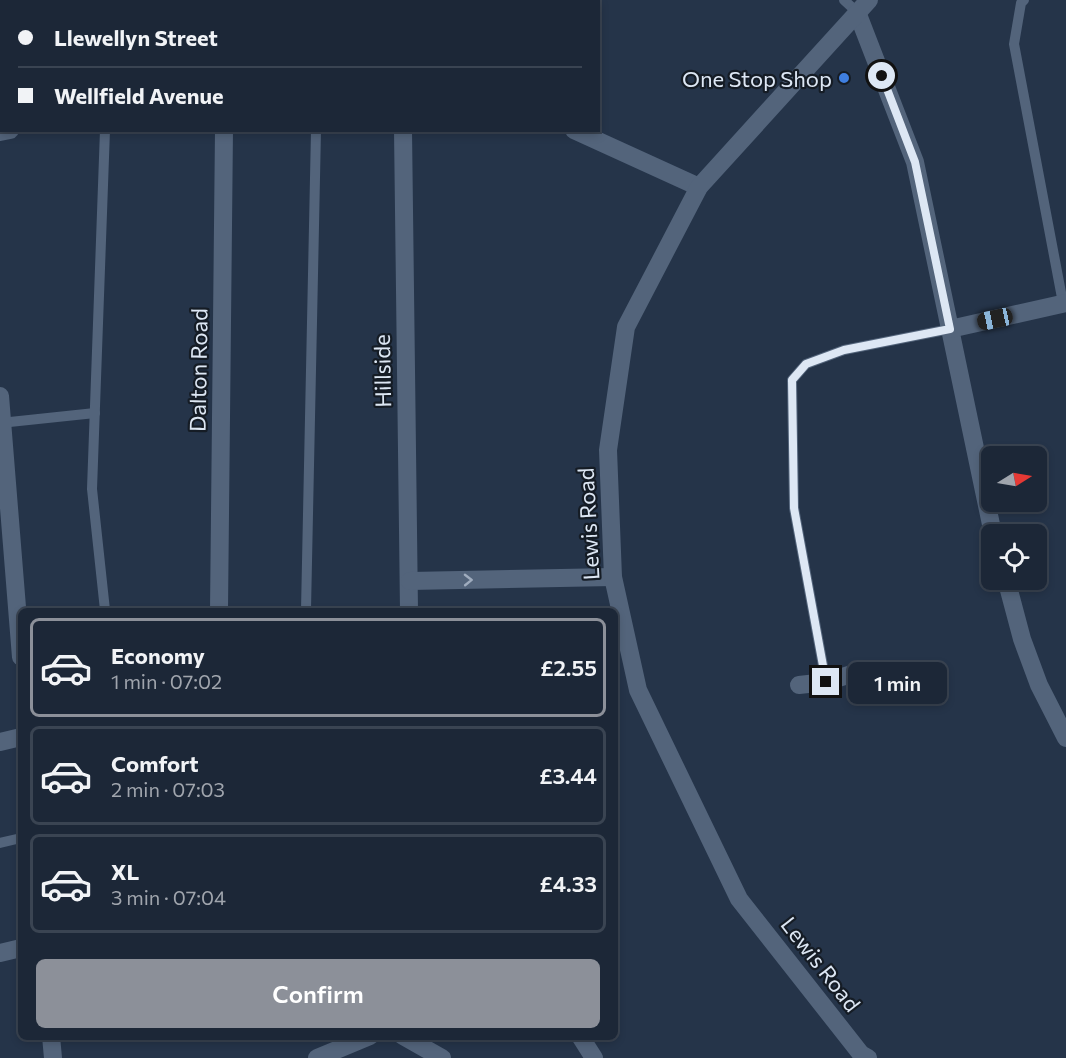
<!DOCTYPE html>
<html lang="en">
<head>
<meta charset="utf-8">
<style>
	body { margin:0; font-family:Commissioner,sans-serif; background:#252f3f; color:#f1f3f6; height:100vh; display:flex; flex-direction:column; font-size:22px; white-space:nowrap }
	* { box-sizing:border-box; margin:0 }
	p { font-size:20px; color:#a0a5ad }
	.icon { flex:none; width:33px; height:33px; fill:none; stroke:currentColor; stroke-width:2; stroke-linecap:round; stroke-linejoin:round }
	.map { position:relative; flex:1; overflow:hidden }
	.side { position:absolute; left:18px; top:608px; width:600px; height:432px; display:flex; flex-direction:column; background:#1c2737; border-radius:9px; box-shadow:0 3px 9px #0003,0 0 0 2px #3a4452 }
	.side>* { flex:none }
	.hud { position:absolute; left:0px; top:0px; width:600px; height:132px; box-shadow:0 3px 9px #0003,0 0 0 2px #3a4452; display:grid; align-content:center; height:132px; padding:0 18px; background:#1c2737 }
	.needle { width:39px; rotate:79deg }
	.tools { position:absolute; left:981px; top:446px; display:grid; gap:12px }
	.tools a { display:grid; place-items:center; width:66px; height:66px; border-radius:9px; background:#1c2737; box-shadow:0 3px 9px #0003,0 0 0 2px #3a4452; font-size:30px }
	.end { position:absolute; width:27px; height:27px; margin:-14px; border:8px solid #dde7f4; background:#111; box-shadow:0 0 0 3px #111 }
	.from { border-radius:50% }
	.bubble { position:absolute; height:42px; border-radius:9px; background:#1c2737; box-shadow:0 3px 9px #0003,0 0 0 2px #3a4452; font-size:20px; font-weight:600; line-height:42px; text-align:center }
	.car { position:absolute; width:18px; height:36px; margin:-18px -9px; border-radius:8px; box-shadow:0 0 4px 2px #0007; background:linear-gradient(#222 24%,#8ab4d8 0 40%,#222 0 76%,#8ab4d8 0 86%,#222 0) }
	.hud b { display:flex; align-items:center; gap:21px; height:57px; font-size:22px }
	.hud b+b { border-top:2px solid #3a4452 }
	.hud i { width:15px; height:15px; background:#f1f3f6 }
	ul { padding:10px 0 0; list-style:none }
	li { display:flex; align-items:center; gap:18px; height:99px; margin:0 12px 9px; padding:0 6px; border:3px solid #3a4452; border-radius:9px }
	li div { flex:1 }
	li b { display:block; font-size:22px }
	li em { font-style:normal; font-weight:600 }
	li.selected { border-color:#8c9099 }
	li>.icon { width:54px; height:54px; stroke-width:1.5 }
	.primary-button { display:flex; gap:12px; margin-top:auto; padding:12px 18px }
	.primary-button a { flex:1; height:69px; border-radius:9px; background:#8c9099; color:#fff; font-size:24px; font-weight:600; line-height:69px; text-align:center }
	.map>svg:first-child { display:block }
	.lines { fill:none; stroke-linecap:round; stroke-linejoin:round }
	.lane { stroke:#53647b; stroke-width:10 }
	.street { stroke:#53647b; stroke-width:18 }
	.oneway { stroke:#9facbe }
	.route { stroke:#dde7f4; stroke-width:8 }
	.shop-dot { fill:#3f7fe0; stroke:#151c25; stroke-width:2 }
	.labels { text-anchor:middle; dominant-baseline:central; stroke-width:4.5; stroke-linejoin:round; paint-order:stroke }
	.poi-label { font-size:22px; fill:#dde7f4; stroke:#151c25; text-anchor:end }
	.street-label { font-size:22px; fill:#dde7f4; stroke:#151c25 }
</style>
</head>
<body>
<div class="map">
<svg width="1066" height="1058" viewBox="0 0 1066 1058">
	<rect width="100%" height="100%" fill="#253449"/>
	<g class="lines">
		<!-- lane -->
		<g class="lane">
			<path d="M 844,0 L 857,12"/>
			<path d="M 1024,0 L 1021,3 L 1014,44 L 1063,303"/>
			<path d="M 0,423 L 95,413"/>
			<path d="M 105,610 L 92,489 L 105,130"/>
			<path d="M 306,610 L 316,130"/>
			<path d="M 826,682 L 794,508 L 792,380 L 806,364 L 844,350 L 950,329"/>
			<path d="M 0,843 L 21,838"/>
		</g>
		<!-- street -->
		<g class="street">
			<path d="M 383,0 L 383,2"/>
			<path d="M 541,2 L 542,0"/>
			<path d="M 857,12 L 915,162 L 993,534"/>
			<path d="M 403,130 L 409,610"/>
			<path d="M 574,130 L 699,187"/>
			<path d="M 0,132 L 10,130"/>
			<path d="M 950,329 L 1066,303"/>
			<path d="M 0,396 L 21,657"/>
			<path d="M 1006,579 L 1022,639 L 1039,685 L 1066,738"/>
			<path d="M 410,581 L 613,577"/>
			<path d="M 219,610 L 224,130"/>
			<path d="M 799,685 L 826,682 L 861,671"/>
			<path d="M 0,742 L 21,737"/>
			<path d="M 0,953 L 21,948"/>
			<path d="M 51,1036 L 53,1058"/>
			<path d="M 403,1036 L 442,1058"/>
			<path d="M 580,1036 L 594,1058"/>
			<path d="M 317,1058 L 370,1036"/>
			<path d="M 868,1058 L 861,1054 L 739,899 L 638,690 L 613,577 L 608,450 L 626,327 L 699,187 L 869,0"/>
		</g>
	</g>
	<!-- one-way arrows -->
	<defs><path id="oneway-chevron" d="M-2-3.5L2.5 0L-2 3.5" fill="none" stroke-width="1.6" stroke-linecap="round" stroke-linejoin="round" transform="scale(1.5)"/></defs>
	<use class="oneway" href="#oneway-chevron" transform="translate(468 580) rotate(-1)"/>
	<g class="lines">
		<!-- route -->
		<path class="route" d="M 826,682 L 794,508 L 792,380 L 806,364 L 844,350 L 950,329 L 915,162 L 882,76"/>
	</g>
	<!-- markers -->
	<circle class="shop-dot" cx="844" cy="78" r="6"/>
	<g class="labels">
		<!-- poi labels -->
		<g class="poi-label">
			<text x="832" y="78">One Stop Shop</text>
		</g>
		<!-- street labels -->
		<g class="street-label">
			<text transform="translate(198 370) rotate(-89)">Dalton Road</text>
			<text transform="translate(382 371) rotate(-91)">Hillside</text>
			<text transform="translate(588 524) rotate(-93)">Lewis Road</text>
			<text transform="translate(821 964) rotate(52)">Lewis Road</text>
		</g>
	</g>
</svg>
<div class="tools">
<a><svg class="needle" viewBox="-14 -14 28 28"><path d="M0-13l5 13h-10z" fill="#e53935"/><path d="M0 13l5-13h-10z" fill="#a0a5ad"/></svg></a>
<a><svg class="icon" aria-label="locate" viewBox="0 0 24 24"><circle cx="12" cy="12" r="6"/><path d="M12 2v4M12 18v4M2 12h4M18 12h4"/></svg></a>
</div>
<i class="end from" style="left:882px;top:76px"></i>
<i class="end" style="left:826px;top:682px"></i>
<div class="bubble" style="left:848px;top:662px;width:99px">1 min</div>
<i class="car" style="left:995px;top:319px;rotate:258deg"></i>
<div class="hud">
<b><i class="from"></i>Llewellyn Street</b>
<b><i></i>Wellfield Avenue</b>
</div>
<section class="side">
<ul>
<li class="selected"><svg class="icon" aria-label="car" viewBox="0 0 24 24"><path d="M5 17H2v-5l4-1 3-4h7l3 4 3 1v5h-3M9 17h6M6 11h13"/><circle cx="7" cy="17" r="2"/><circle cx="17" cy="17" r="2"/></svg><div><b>Economy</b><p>1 min · 07:02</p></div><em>£2.55</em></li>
<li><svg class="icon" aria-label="car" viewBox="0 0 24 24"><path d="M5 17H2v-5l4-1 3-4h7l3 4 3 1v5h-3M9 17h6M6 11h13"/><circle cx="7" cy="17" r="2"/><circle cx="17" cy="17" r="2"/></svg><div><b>Comfort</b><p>2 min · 07:03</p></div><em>£3.44</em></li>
<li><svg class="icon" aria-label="car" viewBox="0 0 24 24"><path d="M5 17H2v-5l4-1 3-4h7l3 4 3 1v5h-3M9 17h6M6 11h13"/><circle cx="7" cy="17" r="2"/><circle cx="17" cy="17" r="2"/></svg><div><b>XL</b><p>3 min · 07:04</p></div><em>£4.33</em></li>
</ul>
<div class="primary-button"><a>Confirm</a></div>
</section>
</div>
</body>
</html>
